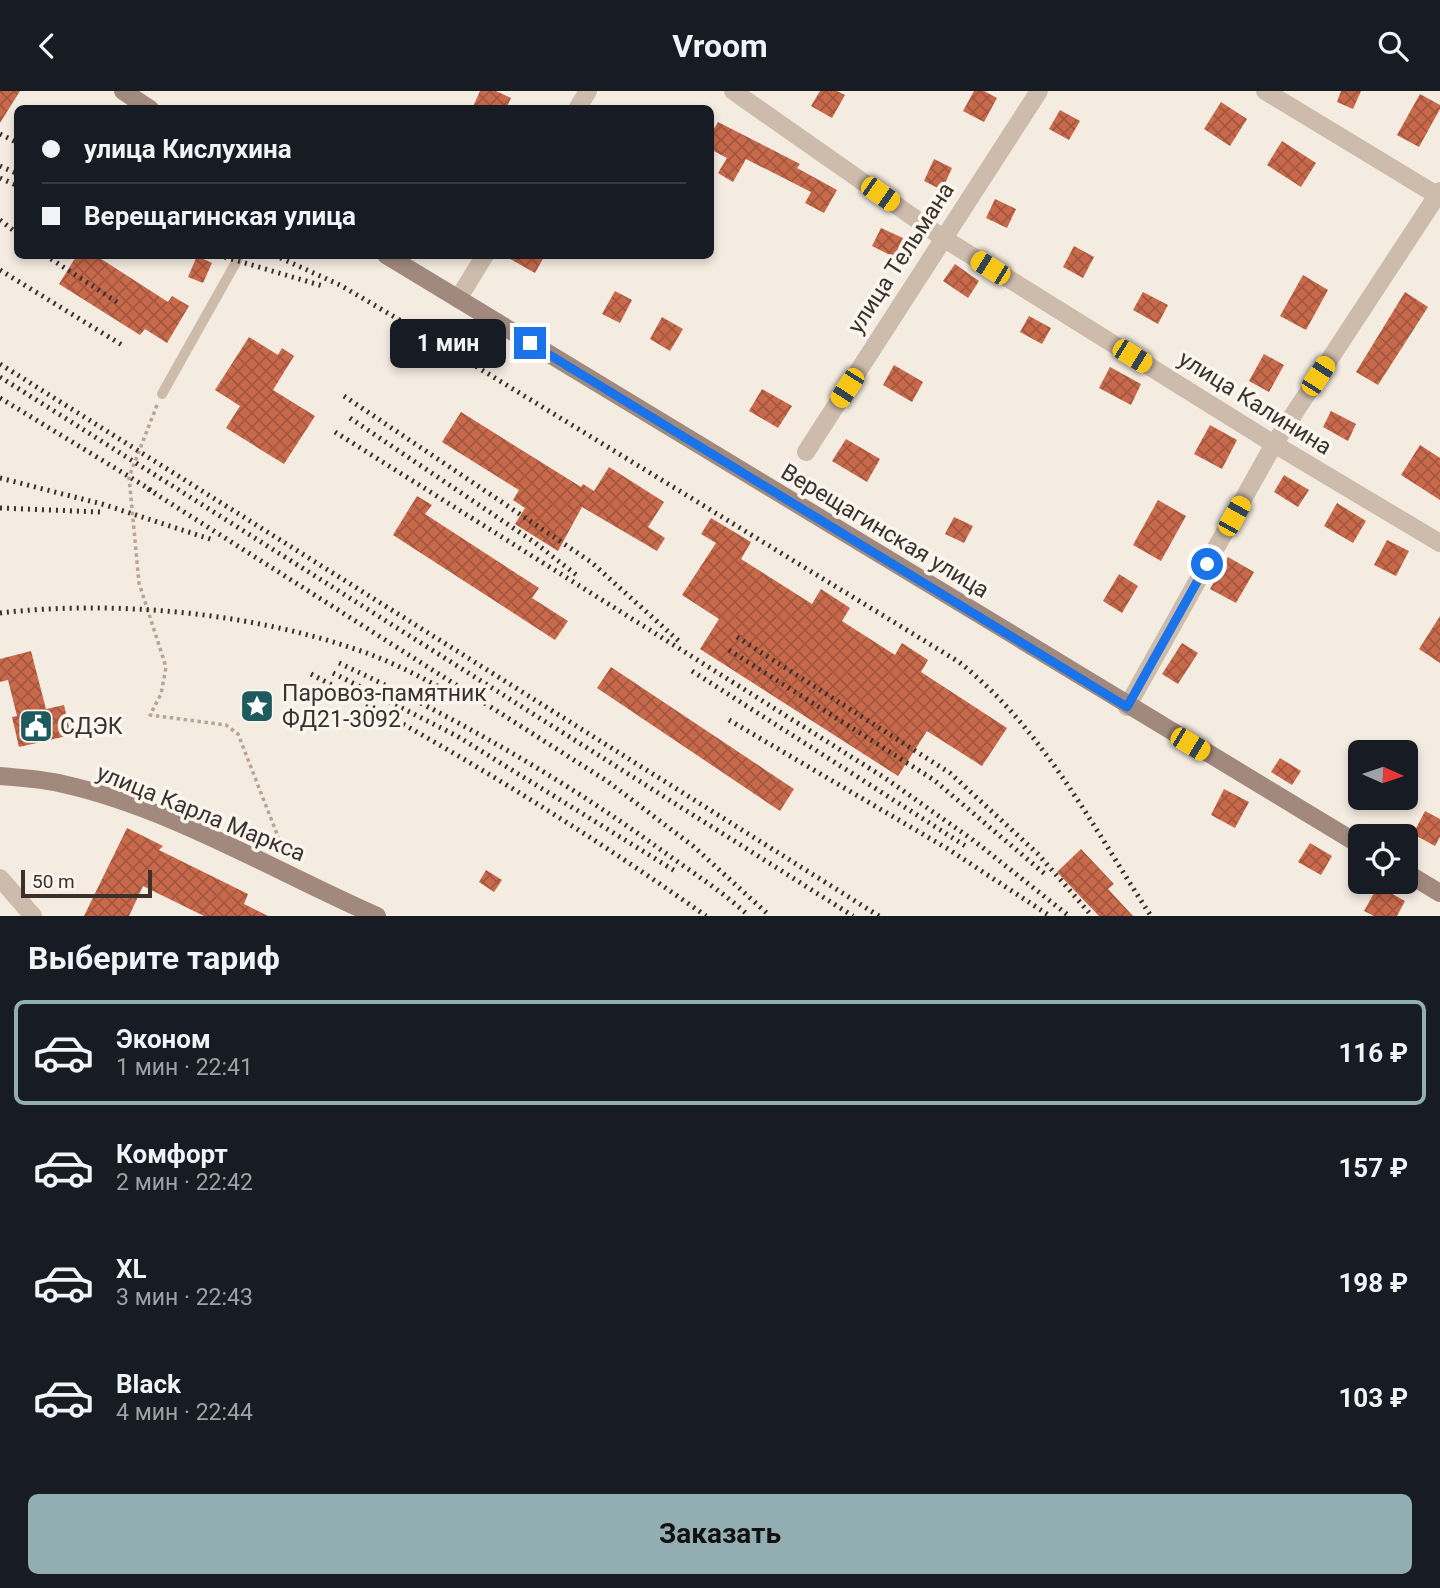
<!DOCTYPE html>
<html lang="ru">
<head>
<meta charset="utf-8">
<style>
	body { margin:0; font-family:Roboto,sans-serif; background:#20242c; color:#f1f3f6; height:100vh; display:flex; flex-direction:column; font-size:26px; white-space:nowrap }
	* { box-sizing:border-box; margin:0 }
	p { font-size:23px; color:#9ea1a6 }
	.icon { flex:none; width:38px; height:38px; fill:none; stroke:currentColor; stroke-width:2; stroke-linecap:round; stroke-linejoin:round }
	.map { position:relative; height:825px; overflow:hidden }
	.drawer { display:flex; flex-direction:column; background:#171b24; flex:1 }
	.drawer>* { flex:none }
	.guide { position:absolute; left:14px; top:14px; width:700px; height:154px; border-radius:10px; box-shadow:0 4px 10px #0003; display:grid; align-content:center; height:154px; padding:0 28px; background:#171b24 }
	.needle { width:46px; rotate:93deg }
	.tools { position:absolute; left:1348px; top:649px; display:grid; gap:14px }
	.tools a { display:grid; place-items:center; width:70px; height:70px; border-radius:10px; background:#171b24; box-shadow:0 4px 10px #0003; font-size:35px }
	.scale { position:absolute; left:21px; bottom:18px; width:131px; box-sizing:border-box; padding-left:7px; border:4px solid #3b302b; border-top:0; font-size:19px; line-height:24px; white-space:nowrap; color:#3b302b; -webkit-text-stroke:5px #fbf5ee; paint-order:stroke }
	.end { position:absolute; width:32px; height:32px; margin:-16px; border:9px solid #1a73e8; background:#fff; box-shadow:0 0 0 4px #fff }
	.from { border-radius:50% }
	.bubble { position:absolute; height:49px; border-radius:10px; background:#171b24; box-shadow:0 4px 10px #0003; font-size:23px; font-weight:700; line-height:49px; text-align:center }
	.car { position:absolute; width:21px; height:42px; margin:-21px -10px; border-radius:9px; box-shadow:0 0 5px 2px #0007; background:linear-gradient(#f5c518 24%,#345 0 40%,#f5c518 0 76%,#345 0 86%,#f5c518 0) }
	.guide b { display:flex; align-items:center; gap:24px; height:66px; font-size:26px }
	.guide b+b { border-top:2px solid #363941 }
	.guide i { width:18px; height:18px; background:#f1f3f6 }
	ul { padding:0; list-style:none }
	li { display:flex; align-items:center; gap:21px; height:105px; margin:0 14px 10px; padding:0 14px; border:4px solid transparent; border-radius:10px }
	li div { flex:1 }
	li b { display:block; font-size:26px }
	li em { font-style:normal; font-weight:700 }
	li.selected { border-color:#92aeb2 }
	li>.icon { width:63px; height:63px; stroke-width:1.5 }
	h2 { padding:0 28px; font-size:32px; line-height:84px }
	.button { display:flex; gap:14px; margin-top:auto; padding:14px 28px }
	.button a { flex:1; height:80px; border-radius:10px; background:#92aeb2; color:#111; font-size:28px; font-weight:700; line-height:80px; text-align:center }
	header { display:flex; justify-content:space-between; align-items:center; height:91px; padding:0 28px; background:#171b24; font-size:32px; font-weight:700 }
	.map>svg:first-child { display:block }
	.building { fill:url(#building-cross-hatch) }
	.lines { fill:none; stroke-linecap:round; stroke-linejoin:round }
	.path { stroke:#b9a596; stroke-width:3.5; stroke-dasharray:3.5 3.5; stroke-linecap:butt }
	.service { stroke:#cdbbac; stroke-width:10 }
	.minor { stroke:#cdbbac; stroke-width:18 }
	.tertiary { stroke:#cdbbac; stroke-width:18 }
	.secondary { stroke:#a18a7d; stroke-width:18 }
	.rail { stroke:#3b302b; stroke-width:5; stroke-dasharray:2 5; stroke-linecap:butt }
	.route { stroke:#1a73e8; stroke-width:9 }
	.labels { text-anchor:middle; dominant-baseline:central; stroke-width:7; stroke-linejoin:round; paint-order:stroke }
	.street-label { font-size:23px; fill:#3b302b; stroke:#fbf5ee }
	.poi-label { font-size:23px; fill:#3b302b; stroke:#fbf5ee; text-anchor:start }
</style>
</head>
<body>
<header><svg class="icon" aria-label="back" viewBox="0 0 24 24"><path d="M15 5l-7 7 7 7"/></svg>Vroom<svg class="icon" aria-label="search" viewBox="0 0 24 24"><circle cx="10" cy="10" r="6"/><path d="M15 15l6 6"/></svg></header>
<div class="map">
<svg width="1440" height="825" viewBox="0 0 1440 825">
	<defs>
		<pattern id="building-cross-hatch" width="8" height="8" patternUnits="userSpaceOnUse" patternTransform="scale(1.75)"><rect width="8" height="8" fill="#c8694b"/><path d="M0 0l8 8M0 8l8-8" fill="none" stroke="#a4573f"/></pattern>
	</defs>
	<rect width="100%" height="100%" fill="#f4ebe1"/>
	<!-- building -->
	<g class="building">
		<path d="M 0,0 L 20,0 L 0,32 Z"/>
		<path d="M 480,0 L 496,0 L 511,7 L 506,18 L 472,18 Z"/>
		<path d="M 820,0 L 837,0 L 845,4 L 832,27 L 811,15 Z"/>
		<path d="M 974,0 L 984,0 L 997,7 L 984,31 L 963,20 Z"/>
		<path d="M 1341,0 L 1361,0 L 1353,18 L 1337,11 Z"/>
		<path d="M 1420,3 L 1440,14 L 1440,18 L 1419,56 L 1397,44 Z"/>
		<path d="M 1221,11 L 1247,28 L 1230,55 L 1204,38 Z"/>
		<path d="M 1060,19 L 1080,30 L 1069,49 L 1049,38 Z"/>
		<path d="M 718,31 L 800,73 L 797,77 L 837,99 L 824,122 L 805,112 L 811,101 L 746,68 L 733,91 L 718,82 L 727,67 L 710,58 L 710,44 Z"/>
		<path d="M 1282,50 L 1316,72 L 1301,96 L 1267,74 Z"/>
		<path d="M 934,68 L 952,77 L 942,99 L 924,90 Z"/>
		<path d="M 995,108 L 1016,118 L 1007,137 L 986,127 Z"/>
		<path d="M 881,137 L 903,147 L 894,166 L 872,155 Z"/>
		<path d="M 1074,155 L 1094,166 L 1083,187 L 1063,176 Z"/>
		<path d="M 77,164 L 95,164 L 168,211 L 172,205 L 189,215 L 167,252 L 145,238 L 140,244 L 59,193 Z"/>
		<path d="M 503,164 L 545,164 L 535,182 Z"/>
		<path d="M 197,165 L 212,172 L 203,192 L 188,186 Z"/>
		<path d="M 955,173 L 979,190 L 968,207 L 943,190 Z"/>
		<path d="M 1303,184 L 1328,199 L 1306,239 L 1280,225 Z"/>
		<path d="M 615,200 L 632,209 L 620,232 L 602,223 Z"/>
		<path d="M 1143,201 L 1168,214 L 1158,233 L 1133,219 Z"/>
		<path d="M 1405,201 L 1428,216 L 1378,294 L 1356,281 Z"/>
		<path d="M 1029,225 L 1051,237 L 1042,253 L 1020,241 Z"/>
		<path d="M 662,226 L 683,238 L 670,260 L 650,248 Z"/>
		<path d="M 249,246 L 278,264 L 282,257 L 294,265 L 273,299 L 315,325 L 284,373 L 226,337 L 240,315 L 215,299 Z"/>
		<path d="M 1264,263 L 1284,274 L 1269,301 L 1249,290 Z"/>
		<path d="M 894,274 L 923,291 L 912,311 L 883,294 Z"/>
		<path d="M 1110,276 L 1141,293 L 1131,314 L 1099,297 Z"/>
		<path d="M 762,298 L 792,315 L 778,337 L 749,320 Z"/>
		<path d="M 1331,320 L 1356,333 L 1348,350 L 1323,336 Z"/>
		<path d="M 461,321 L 581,396 L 583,393 L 594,400 L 609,376 L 664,411 L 648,436 L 665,447 L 657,460 L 582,416 L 558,460 L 515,433 L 525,417 L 513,409 L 519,399 L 442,351 Z"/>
		<path d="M 1210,334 L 1237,349 L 1222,378 L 1194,363 Z"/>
		<path d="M 846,348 L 880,368 L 867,391 L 832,370 Z"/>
		<path d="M 1420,354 L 1440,367 L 1440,409 L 1401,384 Z"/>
		<path d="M 1284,384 L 1309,399 L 1298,416 L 1274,401 Z"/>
		<path d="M 417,405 L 432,414 L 425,423 L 539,497 L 532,507 L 568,530 L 555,549 L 393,444 Z"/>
		<path d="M 1158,409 L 1186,425 L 1161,470 L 1133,454 Z"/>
		<path d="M 1337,412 L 1366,430 L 1353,452 L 1324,435 Z"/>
		<path d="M 954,426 L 973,435 L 964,452 L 945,443 Z"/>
		<path d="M 711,427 L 751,451 L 741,468 L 812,513 L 821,498 L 850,517 L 842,530 L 895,564 L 902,552 L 928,569 L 921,581 L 1007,637 L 982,675 L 927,640 L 898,685 L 700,558 L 719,528 L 682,504 L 716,452 L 701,443 Z"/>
		<path d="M 1387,449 L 1409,460 L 1396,485 L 1374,474 Z"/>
		<path d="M 1228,466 L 1254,481 L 1236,512 L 1210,498 Z"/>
		<path d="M 1119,483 L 1138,495 L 1122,522 L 1103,510 Z"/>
		<path d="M 1440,525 L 1440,572 L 1419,558 Z"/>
		<path d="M 1182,552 L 1198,562 L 1178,593 L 1162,583 Z"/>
		<path d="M 31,560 L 46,618 L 64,614 L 71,644 L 19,656 L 12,626 L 17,625 L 8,589 L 0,591 L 0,568 Z"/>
		<path d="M 611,576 L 794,698 L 780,720 L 597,597 Z"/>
		<path d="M 1280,667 L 1301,680 L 1292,694 L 1271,681 Z"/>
		<path d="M 1224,698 L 1249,711 L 1235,737 L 1211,724 Z"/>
		<path d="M 1425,720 L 1440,728 L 1440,746 L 1435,755 L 1413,743 Z"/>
		<path d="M 127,737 L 163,755 L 159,759 L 248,803 L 244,813 L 268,825 L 204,825 L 143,795 L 129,825 L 84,825 Z"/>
		<path d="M 1310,752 L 1332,765 L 1321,784 L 1298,771 Z"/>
		<path d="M 1081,758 L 1114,793 L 1108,798 L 1133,825 L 1099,825 L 1057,781 Z"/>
		<path d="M 486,779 L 502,789 L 494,801 L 479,791 Z"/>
		<path d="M 1378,795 L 1405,810 L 1397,825 L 1374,825 L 1364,820 Z"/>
	</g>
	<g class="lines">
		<!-- path -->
		<path class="path" d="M 157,314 L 129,386 L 139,492 L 166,576 L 161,603 L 150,624 L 226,634 L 238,643 L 284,761"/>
		<!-- service -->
		<path class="service" d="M 162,303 L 240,164"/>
		<!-- minor -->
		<g class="minor">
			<path d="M 733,0 L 943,147 L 1274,353 L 1440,452"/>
			<path d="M 1265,0 L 1440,106"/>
			<path d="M 806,361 L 1039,0"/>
			<path d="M 1127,616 L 1274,353 L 1440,100"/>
			<path d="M 0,787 L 33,825"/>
		</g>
		<!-- tertiary -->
		<g class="tertiary">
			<path d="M 577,18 L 588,0"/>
			<path d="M 458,208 L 485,164"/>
		</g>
		<!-- secondary -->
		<g class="secondary">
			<path d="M 123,0 L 150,18"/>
			<path d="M 386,164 L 1360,754"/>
			<path d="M 0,685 C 21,687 43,688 63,693 C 171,717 276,781 377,825"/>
			<path d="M 1405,781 L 1440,802"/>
		</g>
		<!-- rail -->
		<g class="rail">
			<path d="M 0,43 L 18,52"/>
			<path d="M 0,75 L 18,83"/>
			<path d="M 0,87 L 18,95"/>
			<path d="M 0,129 L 18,143"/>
			<path d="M 45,164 L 117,211"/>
			<path d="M 218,164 L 323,195"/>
			<path d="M 274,164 L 340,194 L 415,238 L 959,571 C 1044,639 1092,735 1151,825"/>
			<path d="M 0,179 L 122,254"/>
			<path d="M 0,273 L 879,825"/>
			<path d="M 0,286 L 853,825"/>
			<path d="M 344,305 L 591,471 L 681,552"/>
			<path d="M 0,307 L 156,402"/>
			<path d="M 350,327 L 534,451 L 579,486"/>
			<path d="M 335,341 L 885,687 L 973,749 L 1069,825"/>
			<path d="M 0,387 L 102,413 L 213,449"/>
			<path d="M 148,398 L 607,690 L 693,755 L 770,825"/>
			<path d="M 0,417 L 100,421"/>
			<path d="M 0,522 C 112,509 245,521 352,557 C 393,570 430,591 467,611"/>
			<path d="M 737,546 L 950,682 L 1038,763 L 1092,825"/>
			<path d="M 729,559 L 934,689 L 1046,784"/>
			<path d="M 339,572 C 453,625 562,687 664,761 C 693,782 723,801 749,825"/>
			<path d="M 692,580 L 967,756"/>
			<path d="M 333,582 L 457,645 L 675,780"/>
			<path d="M 311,583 C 448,655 580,736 706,825"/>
			<path d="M 729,629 L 948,758 L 1050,825"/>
		</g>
	</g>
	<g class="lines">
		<!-- route -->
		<path class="route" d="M 530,252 L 1127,616 L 1207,473"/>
	</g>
	<!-- icons -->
	<defs>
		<g id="sight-square" transform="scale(1.75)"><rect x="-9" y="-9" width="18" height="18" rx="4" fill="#1f5a5e" stroke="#fbf5ee"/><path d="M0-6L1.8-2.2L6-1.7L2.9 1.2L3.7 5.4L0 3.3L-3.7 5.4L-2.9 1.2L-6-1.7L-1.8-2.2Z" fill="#fff"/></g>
		<g id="civic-square" transform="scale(1.75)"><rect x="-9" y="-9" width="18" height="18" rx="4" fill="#1f5a5e" stroke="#fbf5ee"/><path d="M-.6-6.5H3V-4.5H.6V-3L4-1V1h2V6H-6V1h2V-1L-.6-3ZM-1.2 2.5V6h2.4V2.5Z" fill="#fff"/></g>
	</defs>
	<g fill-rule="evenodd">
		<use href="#sight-square" x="257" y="615"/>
		<use href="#civic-square" x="36" y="635"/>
	</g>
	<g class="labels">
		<!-- street labels -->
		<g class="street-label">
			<text transform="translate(901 167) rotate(-57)">улица Тельмана</text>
			<text transform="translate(1255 312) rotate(32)">улица Калинина</text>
			<text transform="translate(885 440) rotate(31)">Верещагинская улица</text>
			<text transform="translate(201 722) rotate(22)">улица Карла Маркса</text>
		</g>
		<!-- poi labels -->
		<g class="poi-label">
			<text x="282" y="602">Паровоз-памятник<tspan x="282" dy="26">ФД21-3092</tspan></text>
			<text x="60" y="635">СДЭК</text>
		</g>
	</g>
</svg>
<div class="tools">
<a><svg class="needle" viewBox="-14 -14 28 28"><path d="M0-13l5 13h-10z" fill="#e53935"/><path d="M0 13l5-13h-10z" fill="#9ea1a6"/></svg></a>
<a><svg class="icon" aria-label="locate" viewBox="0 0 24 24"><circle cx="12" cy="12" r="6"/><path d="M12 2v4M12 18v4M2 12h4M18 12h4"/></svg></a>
</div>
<div class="scale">50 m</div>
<i class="end from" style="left:1207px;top:473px"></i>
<i class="end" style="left:530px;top:252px"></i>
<div class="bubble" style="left:390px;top:228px;width:116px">1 мин</div>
<i class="car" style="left:880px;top:103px;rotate:125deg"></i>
<i class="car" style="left:990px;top:177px;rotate:302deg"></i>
<i class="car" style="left:1132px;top:265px;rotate:122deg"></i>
<i class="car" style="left:1318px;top:285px;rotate:33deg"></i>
<i class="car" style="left:847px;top:297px;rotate:213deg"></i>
<i class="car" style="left:1234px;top:425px;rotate:29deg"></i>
<i class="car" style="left:1190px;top:653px;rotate:121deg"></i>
<div class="guide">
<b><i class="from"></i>улица Кислухина</b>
<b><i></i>Верещагинская улица</b>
</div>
</div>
<section class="drawer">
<h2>Выберите тариф</h2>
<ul>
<li class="selected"><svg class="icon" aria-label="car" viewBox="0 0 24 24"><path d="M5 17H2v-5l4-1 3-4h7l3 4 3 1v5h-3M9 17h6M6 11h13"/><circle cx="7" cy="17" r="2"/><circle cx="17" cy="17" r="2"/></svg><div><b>Эконом</b><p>1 мин · 22:41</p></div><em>116 ₽</em></li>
<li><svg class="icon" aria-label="car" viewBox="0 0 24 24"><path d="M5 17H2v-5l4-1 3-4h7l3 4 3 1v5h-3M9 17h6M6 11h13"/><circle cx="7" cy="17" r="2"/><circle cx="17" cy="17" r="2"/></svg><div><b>Комфорт</b><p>2 мин · 22:42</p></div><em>157 ₽</em></li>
<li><svg class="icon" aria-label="car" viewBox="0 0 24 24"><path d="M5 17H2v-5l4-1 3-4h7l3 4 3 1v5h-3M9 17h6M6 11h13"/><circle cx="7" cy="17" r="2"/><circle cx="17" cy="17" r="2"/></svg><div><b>XL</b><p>3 мин · 22:43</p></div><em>198 ₽</em></li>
<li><svg class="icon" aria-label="car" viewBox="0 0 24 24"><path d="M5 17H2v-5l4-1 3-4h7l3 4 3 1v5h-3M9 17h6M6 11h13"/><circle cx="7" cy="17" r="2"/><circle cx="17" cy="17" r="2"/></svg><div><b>Black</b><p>4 мин · 22:44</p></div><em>103 ₽</em></li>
</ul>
<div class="button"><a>Заказать</a></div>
</section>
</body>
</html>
